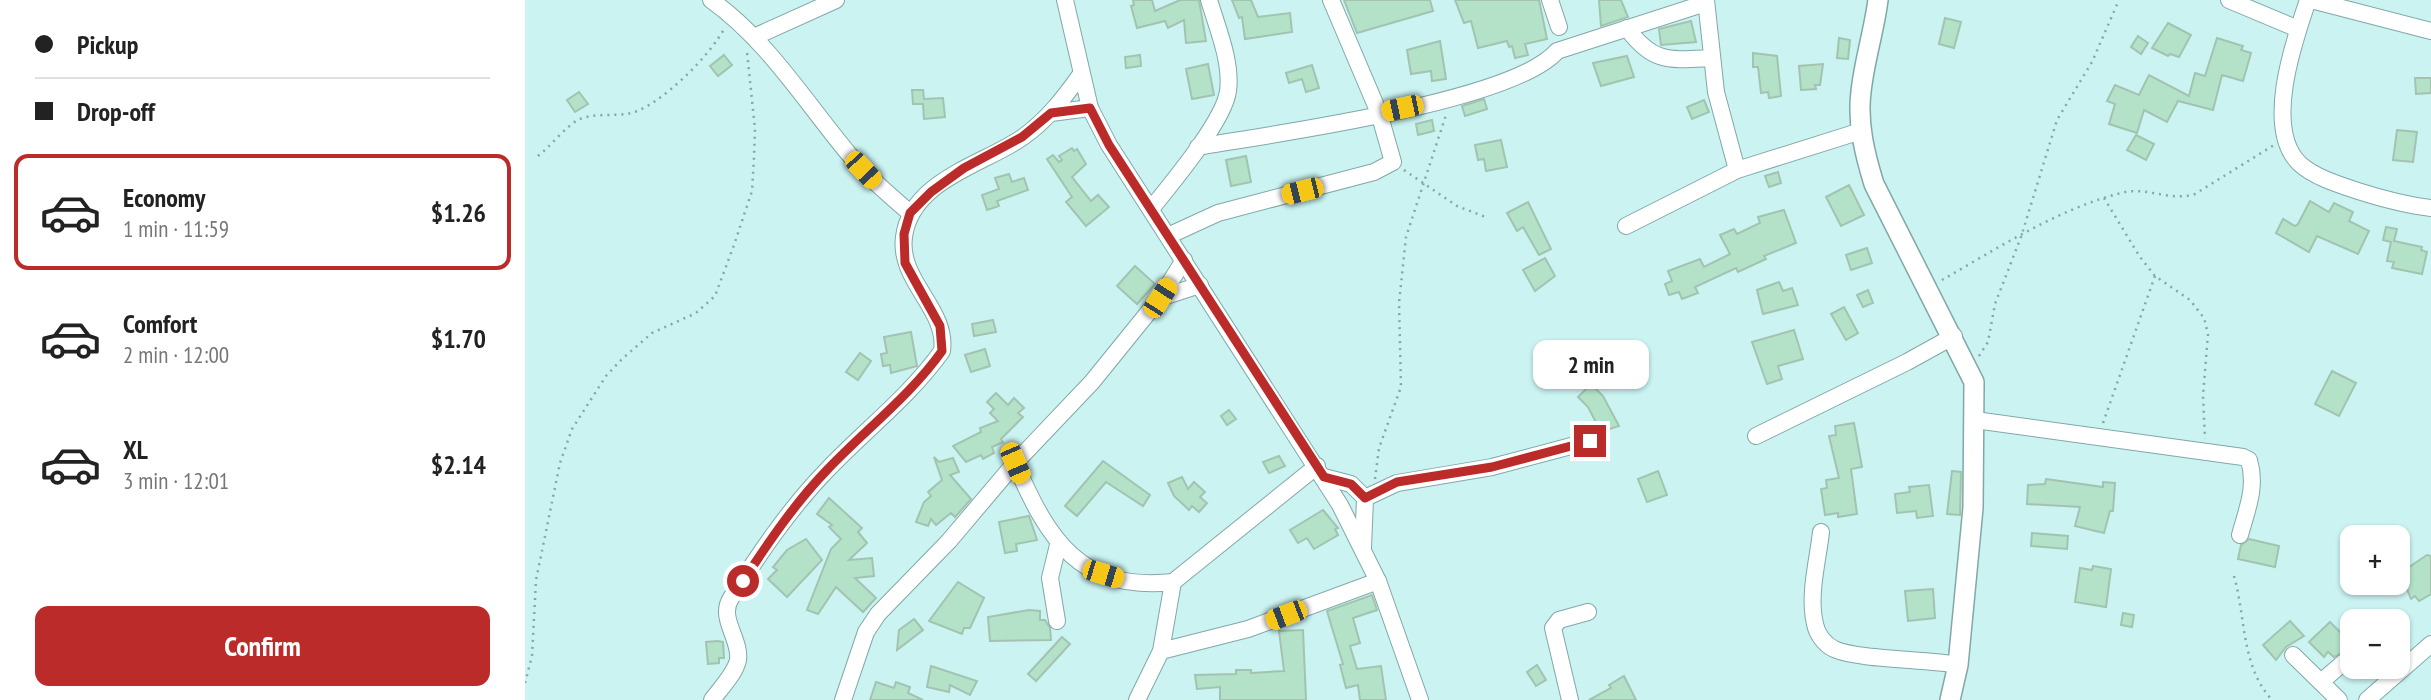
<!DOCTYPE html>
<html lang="en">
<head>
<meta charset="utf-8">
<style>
	body { margin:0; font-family:"PT Sans Narrow",sans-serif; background:#f6f6f6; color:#222; height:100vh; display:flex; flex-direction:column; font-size:26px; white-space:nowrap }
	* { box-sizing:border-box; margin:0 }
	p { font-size:23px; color:#767676 }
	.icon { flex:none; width:38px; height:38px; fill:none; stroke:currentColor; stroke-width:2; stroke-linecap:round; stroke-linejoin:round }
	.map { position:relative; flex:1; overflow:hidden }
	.sheet { display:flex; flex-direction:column; background:#fff; width:525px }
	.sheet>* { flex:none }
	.guide { display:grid; align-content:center; height:154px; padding:0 35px; background:#fff }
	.buttons { position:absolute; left:1815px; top:525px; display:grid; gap:14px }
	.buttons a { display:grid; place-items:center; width:70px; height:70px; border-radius:14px; background:#fff; box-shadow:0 2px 5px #0004; font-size:35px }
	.end { position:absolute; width:32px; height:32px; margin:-16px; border:9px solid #ba2b2a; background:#fff; box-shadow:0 0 0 4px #fff }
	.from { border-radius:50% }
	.bubble { position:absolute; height:49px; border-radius:14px; background:#fff; box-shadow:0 2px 5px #0004; font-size:23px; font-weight:800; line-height:49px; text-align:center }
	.car { position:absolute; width:21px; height:42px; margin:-21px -10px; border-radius:9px; box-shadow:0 0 5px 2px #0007; background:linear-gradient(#f5c518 24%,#345 0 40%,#f5c518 0 76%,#345 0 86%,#f5c518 0) }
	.guide b { display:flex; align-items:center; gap:24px; height:66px; font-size:26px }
	.guide b+b { border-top:2px solid #e0e0e0 }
	.guide i { width:18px; height:18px; background:#222 }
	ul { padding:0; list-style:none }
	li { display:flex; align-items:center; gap:21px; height:116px; margin:0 14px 10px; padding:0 21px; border:4px solid transparent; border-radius:14px }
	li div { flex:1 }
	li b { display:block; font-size:26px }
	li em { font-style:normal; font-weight:800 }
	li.selected { border-color:#ba2b2a }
	li>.icon { width:63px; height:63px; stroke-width:1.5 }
	.action { display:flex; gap:14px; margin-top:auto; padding:14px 35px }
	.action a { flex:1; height:80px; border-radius:14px; background:#ba2b2a; color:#fff; font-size:28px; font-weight:800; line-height:80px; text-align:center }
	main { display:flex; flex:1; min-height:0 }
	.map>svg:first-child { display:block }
	.building { fill:#b4e2c9; stroke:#a3c3b1; stroke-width:2 }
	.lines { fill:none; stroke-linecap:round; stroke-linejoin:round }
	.minor-casing { stroke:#81a8a7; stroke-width:18 }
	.tertiary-casing { stroke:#81a8a7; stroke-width:22 }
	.path { stroke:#87a6a6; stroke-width:2.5; stroke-dasharray:2 5; stroke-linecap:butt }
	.minor { stroke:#fff; stroke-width:16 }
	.tertiary { stroke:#fff; stroke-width:19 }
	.route { stroke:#ba2b2a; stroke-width:9 }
</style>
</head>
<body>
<main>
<section class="sheet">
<div class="guide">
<b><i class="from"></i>Pickup</b>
<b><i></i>Drop-off</b>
</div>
<ul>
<li class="selected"><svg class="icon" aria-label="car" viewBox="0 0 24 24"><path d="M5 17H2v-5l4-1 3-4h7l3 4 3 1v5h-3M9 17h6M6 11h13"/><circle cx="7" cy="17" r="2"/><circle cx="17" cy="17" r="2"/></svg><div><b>Economy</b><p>1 min · 11:59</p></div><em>$1.26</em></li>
<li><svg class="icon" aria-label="car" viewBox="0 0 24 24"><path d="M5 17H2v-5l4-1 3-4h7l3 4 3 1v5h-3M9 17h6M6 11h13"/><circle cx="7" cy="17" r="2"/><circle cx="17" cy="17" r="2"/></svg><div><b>Comfort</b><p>2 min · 12:00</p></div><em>$1.70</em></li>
<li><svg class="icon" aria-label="car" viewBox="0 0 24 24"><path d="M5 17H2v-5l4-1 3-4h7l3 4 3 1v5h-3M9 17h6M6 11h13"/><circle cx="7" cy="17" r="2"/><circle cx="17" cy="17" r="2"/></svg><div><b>XL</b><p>3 min · 12:01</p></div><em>$2.14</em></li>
</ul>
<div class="action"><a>Confirm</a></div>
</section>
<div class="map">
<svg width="1906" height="700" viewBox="0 0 1906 700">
	<rect width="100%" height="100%" fill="#caf3f2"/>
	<!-- building -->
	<g class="building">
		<path d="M 608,0 L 627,0 L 630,11 L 655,0 L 674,0 L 681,41 L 661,43 L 659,20 L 643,28 L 640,21 L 612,28 L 606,6 L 609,5 Z"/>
		<path d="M 707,0 L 726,0 L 733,17 L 765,13 L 767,32 L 720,39 L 717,17 L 714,18 Z"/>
		<path d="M 819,0 L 905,0 L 908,11 L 832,33 Z"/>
		<path d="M 930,0 L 1014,0 L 1022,39 L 1000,44 L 1003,55 L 990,58 L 987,46 L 984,47 L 982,41 L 953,48 L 946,21 L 939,23 Z"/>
		<path d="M 1074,0 L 1096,0 L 1103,17 L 1076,26 Z"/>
		<path d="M 1420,18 L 1436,22 L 1429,48 L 1414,44 Z"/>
		<path d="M 1166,21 L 1171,42 L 1136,45 L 1134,29 Z"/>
		<path d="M 1643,23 L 1666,35 L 1654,57 L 1645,54 L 1643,56 L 1627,48 Z"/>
		<path d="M 1613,36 L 1623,43 L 1616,54 L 1606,47 Z"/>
		<path d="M 1314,38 L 1325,40 L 1323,59 L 1312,58 Z"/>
		<path d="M 1692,38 L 1718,46 L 1716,50 L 1726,53 L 1718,81 L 1697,75 L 1688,110 L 1653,101 L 1642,122 L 1619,110 L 1612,133 L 1584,124 L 1590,104 L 1582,101 L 1590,85 L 1614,95 L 1624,75 L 1664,96 L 1670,73 L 1680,76 Z"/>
		<path d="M 915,41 L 921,79 L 907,81 L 906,71 L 886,74 L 882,50 Z"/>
		<path d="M 1228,53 L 1252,56 L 1256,96 L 1244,98 L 1243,92 L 1236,93 L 1233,67 L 1228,67 Z"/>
		<path d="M 199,55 L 207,65 L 193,76 L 185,66 Z"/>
		<path d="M 615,55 L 616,66 L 601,68 L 600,57 Z"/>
		<path d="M 1102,56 L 1109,77 L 1076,86 L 1068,63 Z"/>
		<path d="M 683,64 L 689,95 L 667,99 L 661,69 Z"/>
		<path d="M 1298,64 L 1295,85 L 1290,85 L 1291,89 L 1276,90 L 1274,66 Z"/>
		<path d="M 787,65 L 794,88 L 781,92 L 777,79 L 764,83 L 761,73 Z"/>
		<path d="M 1890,78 L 1906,78 L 1906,93 L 1891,94 Z"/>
		<path d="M 387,90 L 398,90 L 399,99 L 418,98 L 420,117 L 399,119 L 398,104 L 388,104 Z"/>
		<path d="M 54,92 L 63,104 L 50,112 L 42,100 Z"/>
		<path d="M 959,99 L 962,109 L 940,116 L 937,106 Z"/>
		<path d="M 1179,100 L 1184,112 L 1167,119 L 1162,107 Z"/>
		<path d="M 907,120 L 909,131 L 893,135 L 891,124 Z"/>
		<path d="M 1872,130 L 1892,132 L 1888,162 L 1868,160 Z"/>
		<path d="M 1611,135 L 1629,144 L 1621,160 L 1602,150 Z"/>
		<path d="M 976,140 L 982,167 L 961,171 L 959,159 L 953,160 L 950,145 Z"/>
		<path d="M 547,148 L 549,151 L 552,149 L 561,164 L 547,177 L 566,201 L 573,195 L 584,207 L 561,226 L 541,202 L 547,197 L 522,159 L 528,155 L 534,162 L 537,160 L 534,156 Z"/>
		<path d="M 721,156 L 726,182 L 706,186 L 701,160 Z"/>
		<path d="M 1253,172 L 1256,183 L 1244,187 L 1240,176 Z"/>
		<path d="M 484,174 L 487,182 L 499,178 L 503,190 L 472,201 L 474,206 L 462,210 L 457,195 L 474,189 L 470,178 Z"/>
		<path d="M 1324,185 L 1339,215 L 1316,226 L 1301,197 Z"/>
		<path d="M 1785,201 L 1804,212 L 1809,203 L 1828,212 L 1824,221 L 1844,231 L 1833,254 L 1792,236 L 1784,252 L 1751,233 L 1758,219 L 1770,226 L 1773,224 Z"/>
		<path d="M 1003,202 L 1026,249 L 1014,255 L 998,227 L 992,231 L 982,213 Z"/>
		<path d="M 1259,210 L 1271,243 L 1239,256 L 1241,259 L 1213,272 L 1211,268 L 1170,287 L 1173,293 L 1157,299 L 1154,292 L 1144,295 L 1140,284 L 1147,281 L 1143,271 L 1175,259 L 1179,267 L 1205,254 L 1195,235 L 1209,229 L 1212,234 L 1235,223 L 1233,217 Z"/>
		<path d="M 1861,227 L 1872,229 L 1869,241 L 1897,247 L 1896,250 L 1902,252 L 1897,274 L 1867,268 L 1869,262 L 1862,261 L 1866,242 L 1858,240 Z"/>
		<path d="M 1342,248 L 1347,263 L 1326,270 L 1321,255 Z"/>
		<path d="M 1020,258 L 1030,276 L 1010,291 L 998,270 Z"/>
		<path d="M 610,266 L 630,284 L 612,304 L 592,286 Z"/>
		<path d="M 1254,282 L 1258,291 L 1267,288 L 1273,305 L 1238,314 L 1232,290 Z"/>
		<path d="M 1343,290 L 1348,303 L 1338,307 L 1332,295 Z"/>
		<path d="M 1319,307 L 1333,333 L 1321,340 L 1306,314 Z"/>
		<path d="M 468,320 L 471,332 L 449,336 L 447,324 Z"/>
		<path d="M 1269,330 L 1278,359 L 1253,366 L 1257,379 L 1242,384 L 1227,342 Z"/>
		<path d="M 386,332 L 392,366 L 366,373 L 365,365 L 358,366 L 356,354 L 362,353 L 359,337 Z"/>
		<path d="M 1106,348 L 1118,366 L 1099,379 L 1087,360 Z"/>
		<path d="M 460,349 L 465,366 L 446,372 L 440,355 Z"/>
		<path d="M 335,353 L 346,361 L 333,380 L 321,372 Z"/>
		<path d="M 1807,371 L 1831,383 L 1814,416 L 1790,404 Z"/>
		<path d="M 1066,384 L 1078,396 L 1094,426 L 1076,432 L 1063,407 L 1053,397 Z"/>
		<path d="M 471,393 L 483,405 L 489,398 L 499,408 L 493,413 L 498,417 L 476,439 L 478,442 L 467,447 L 469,453 L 458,459 L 456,455 L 441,462 L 428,446 L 456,432 L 455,428 L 473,421 L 465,413 L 469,409 L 462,402 Z"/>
		<path d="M 704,410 L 711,419 L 702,425 L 696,416 Z"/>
		<path d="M 1329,423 L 1337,467 L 1326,469 L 1332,514 L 1313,517 L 1313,513 L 1300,515 L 1296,489 L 1302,488 L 1301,480 L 1314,478 L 1304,436 L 1311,435 L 1310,426 Z"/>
		<path d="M 754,456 L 760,466 L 744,473 L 738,462 Z"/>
		<path d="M 409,457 L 414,462 L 428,458 L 434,472 L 425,475 L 446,499 L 430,517 L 426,513 L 411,525 L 406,519 L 403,526 L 391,522 L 399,502 L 406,496 L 403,492 L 417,480 Z"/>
		<path d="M 578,461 L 625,495 L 618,506 L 581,482 L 552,516 L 540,506 Z"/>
		<path d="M 1133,471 L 1142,495 L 1122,502 L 1113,479 Z"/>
		<path d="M 1427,471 L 1436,472 L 1435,515 L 1422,514 Z"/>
		<path d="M 657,477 L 663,489 L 669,482 L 680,492 L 675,497 L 682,503 L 674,512 L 667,506 L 664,510 L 649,496 L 643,483 Z"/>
		<path d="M 1521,479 L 1578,487 L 1578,482 L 1590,483 L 1588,511 L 1585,511 L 1579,533 L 1550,526 L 1555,507 L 1502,504 L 1503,485 L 1520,484 Z"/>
		<path d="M 1404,485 L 1408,516 L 1392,518 L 1391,511 L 1372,513 L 1370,494 L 1385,492 L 1384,487 Z"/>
		<path d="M 304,498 L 337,528 L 333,532 L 342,543 L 324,560 L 347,558 L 349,576 L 330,578 L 351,598 L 338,612 L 311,587 L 293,614 L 282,610 L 306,549 L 316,539 L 304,527 L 307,525 L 292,514 Z"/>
		<path d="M 798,510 L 813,528 L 810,529 L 813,535 L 789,549 L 782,538 L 773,543 L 765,530 Z"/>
		<path d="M 504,516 L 512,540 L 491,544 L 492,551 L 480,553 L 474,522 Z"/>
		<path d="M 1507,533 L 1543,536 L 1542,549 L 1506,546 Z"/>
		<path d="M 281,539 L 297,560 L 262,597 L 243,579 L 252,570 L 248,567 L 262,550 Z"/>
		<path d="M 1724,539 L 1754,546 L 1750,567 L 1713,559 L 1716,545 Z"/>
		<path d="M 1902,555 L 1906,556 L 1906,594 L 1894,601 L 1890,596 L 1886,599 L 1875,573 Z"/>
		<path d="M 1568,566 L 1586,569 L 1581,607 L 1550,602 L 1555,568 L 1567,570 Z"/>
		<path d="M 433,582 L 459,598 L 445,628 L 439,628 L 437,634 L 404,621 Z"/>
		<path d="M 1408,589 L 1410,618 L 1383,621 L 1380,591 Z"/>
		<path d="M 847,595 L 852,610 L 828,618 L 835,643 L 825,646 L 832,669 L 856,666 L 861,700 L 835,700 L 833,685 L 821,688 L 815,665 L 818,664 L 802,611 Z"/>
		<path d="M 504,610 L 515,611 L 515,620 L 520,620 L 525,628 L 526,640 L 465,641 L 463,617 Z"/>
		<path d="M 1598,613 L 1609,615 L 1607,627 L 1596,625 Z"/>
		<path d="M 389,619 L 398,630 L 372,650 L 374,630 Z"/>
		<path d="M 1765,621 L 1779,636 L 1761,647 L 1751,660 L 1738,645 Z"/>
		<path d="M 1805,622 L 1827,644 L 1826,654 L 1818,652 L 1809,657 L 1803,652 L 1799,657 L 1784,642 Z"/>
		<path d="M 778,630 L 781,700 L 695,700 L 695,687 L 672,689 L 670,675 L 711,674 L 711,670 L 726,670 L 726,673 L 759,671 L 754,631 Z"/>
		<path d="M 537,637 L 545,644 L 511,681 L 503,674 Z"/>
		<path d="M 193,641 L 198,642 L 199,658 L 194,658 L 194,663 L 183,664 L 181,642 Z"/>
		<path d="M 1012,665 L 1021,680 L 1011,686 L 1002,672 Z"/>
		<path d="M 406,666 L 452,681 L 445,695 L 425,685 L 424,692 L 402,687 Z"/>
		<path d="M 1099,676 L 1111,700 L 1064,700 L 1086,688 L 1084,685 Z"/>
		<path d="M 351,682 L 369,688 L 371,682 L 385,687 L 383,693 L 398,700 L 345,700 Z"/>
	</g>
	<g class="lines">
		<!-- minor casing -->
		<g class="minor-casing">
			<g id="minor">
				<path d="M 186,0 C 242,40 279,100 323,153 C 341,175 363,194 385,213"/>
				<path d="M 540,0 L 565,108 L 584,145 L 815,505 L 853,581 L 895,700"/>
				<path d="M 1025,0 L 1034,27"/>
				<path d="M 1181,0 L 1191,92 L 1212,170"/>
				<path d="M 1704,0 L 1773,29"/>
				<path d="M 1783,0 C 1769,41 1738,129 1775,164 C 1789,177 1815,185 1833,191 C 1858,199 1880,205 1906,208"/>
				<path d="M 1786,0 L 1906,31"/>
				<path d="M 1102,28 C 1128,64 1145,60 1187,58"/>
				<path d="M 229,37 L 311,0"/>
				<path d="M 526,113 L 565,108"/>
				<path d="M 673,147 C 747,134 988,102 1032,51 L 1181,3"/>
				<path d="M 626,209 C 646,184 699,121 703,91 C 707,62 692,27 684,0"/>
				<path d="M 1101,226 L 1212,170 L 1336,131"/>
				<path d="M 645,235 L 693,213 L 849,172 L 868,162 L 854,113 L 806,0"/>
				<path d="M 635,298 L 675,285"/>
				<path d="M 1450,420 L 1718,457 L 1724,460 C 1732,487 1722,509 1715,535"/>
				<path d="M 1231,436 L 1382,362 L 1429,336"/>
				<path d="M 490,463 C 523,539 554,592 648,582 L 792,466"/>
				<path d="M 799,477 L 826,484 L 840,498 L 838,548"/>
				<path d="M 840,498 L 872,483 L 967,467 L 1065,441"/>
				<path d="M 1296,532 C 1293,560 1283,595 1290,624 C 1292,634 1299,644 1309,649 C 1334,660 1401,659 1433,665"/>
				<path d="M 532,621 L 525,578 L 533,545"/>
				<path d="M 636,651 L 723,629 L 853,581"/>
				<path d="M 1768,655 L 1814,700"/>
				<path d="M 1796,682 L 1819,662"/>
				<path d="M 187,700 C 195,689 210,674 213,660 C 216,639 193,618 206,598 C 234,554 265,508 302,470 C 340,430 385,396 417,351 C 423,309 373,281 379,237 C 386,180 458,165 498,137 C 522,120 539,98 556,74"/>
				<path d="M 318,700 L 341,632 L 353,614 L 424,541 L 490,463 L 567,382 L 635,298 L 659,260"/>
				<path d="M 612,700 L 636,651 L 648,582"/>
				<path d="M 1045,700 L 1028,628 L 1034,620 L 1063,612"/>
				<path d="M 1842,700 L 1906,644"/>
			</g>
		</g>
		<!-- tertiary casing -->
		<g class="tertiary-casing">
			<path id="tertiary" d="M 1353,0 C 1349,31 1339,62 1336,92 C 1332,123 1340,155 1349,184 L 1449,382 L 1448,508 L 1433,665 L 1425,700"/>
		</g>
		<!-- path -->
		<g class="path">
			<path d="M 13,156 C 25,147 41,126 53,120 C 69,112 89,117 106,113 C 135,106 186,55 200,27"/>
			<path d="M 879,170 L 932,206 L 963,218"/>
			<path d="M 1579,198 L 1615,257 L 1630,276 L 1665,300 L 1679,318 L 1683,334 L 1678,396 L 1680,439"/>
			<path d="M 1417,280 C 1473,248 1533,209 1596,193 C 1621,186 1645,202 1670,194 L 1749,145"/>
			<path d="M 1454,356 L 1463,342 L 1470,304 L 1496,237 L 1532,120 L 1567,62 L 1594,0"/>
			<path d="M 1578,423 L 1630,276"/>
			<path d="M 850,479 L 854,448 L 876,387 L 874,303 L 881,237 L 921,115"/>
			<path d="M 1709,576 C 1721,618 1716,666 1747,700"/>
			<path d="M 0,683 L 7,656 L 11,580 L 35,463 L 47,429 L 81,376 L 97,359 L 127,333 L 171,313 L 190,296 L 209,245 L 227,191 L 229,157 L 230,129 L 222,52"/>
		</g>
		<!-- minor -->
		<use href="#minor" class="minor"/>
		<!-- tertiary -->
		<use href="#tertiary" class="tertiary"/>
	</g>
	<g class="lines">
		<!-- route -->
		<path class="route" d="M 218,581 C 243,543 270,503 302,470 C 340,430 385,396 417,351 L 415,326 L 380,263 L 379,234 L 385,213 L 406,192 L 439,168 L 497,137 L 526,113 L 565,108 L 584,145 L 799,477 L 826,484 L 840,498 L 872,482 L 967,467 L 1065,441"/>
	</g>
</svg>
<div class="buttons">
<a>+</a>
<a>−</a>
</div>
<i class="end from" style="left:218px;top:581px"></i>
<i class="end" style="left:1065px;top:441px"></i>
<div class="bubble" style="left:1008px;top:340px;width:116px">2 min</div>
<i class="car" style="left:877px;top:108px;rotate:258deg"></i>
<i class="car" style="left:338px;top:170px;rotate:137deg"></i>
<i class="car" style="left:777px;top:191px;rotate:256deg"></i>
<i class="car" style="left:635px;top:298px;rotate:33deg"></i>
<i class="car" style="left:490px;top:463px;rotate:157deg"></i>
<i class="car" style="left:578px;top:574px;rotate:107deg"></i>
<i class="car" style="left:761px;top:615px;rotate:249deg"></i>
</div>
</main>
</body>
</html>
